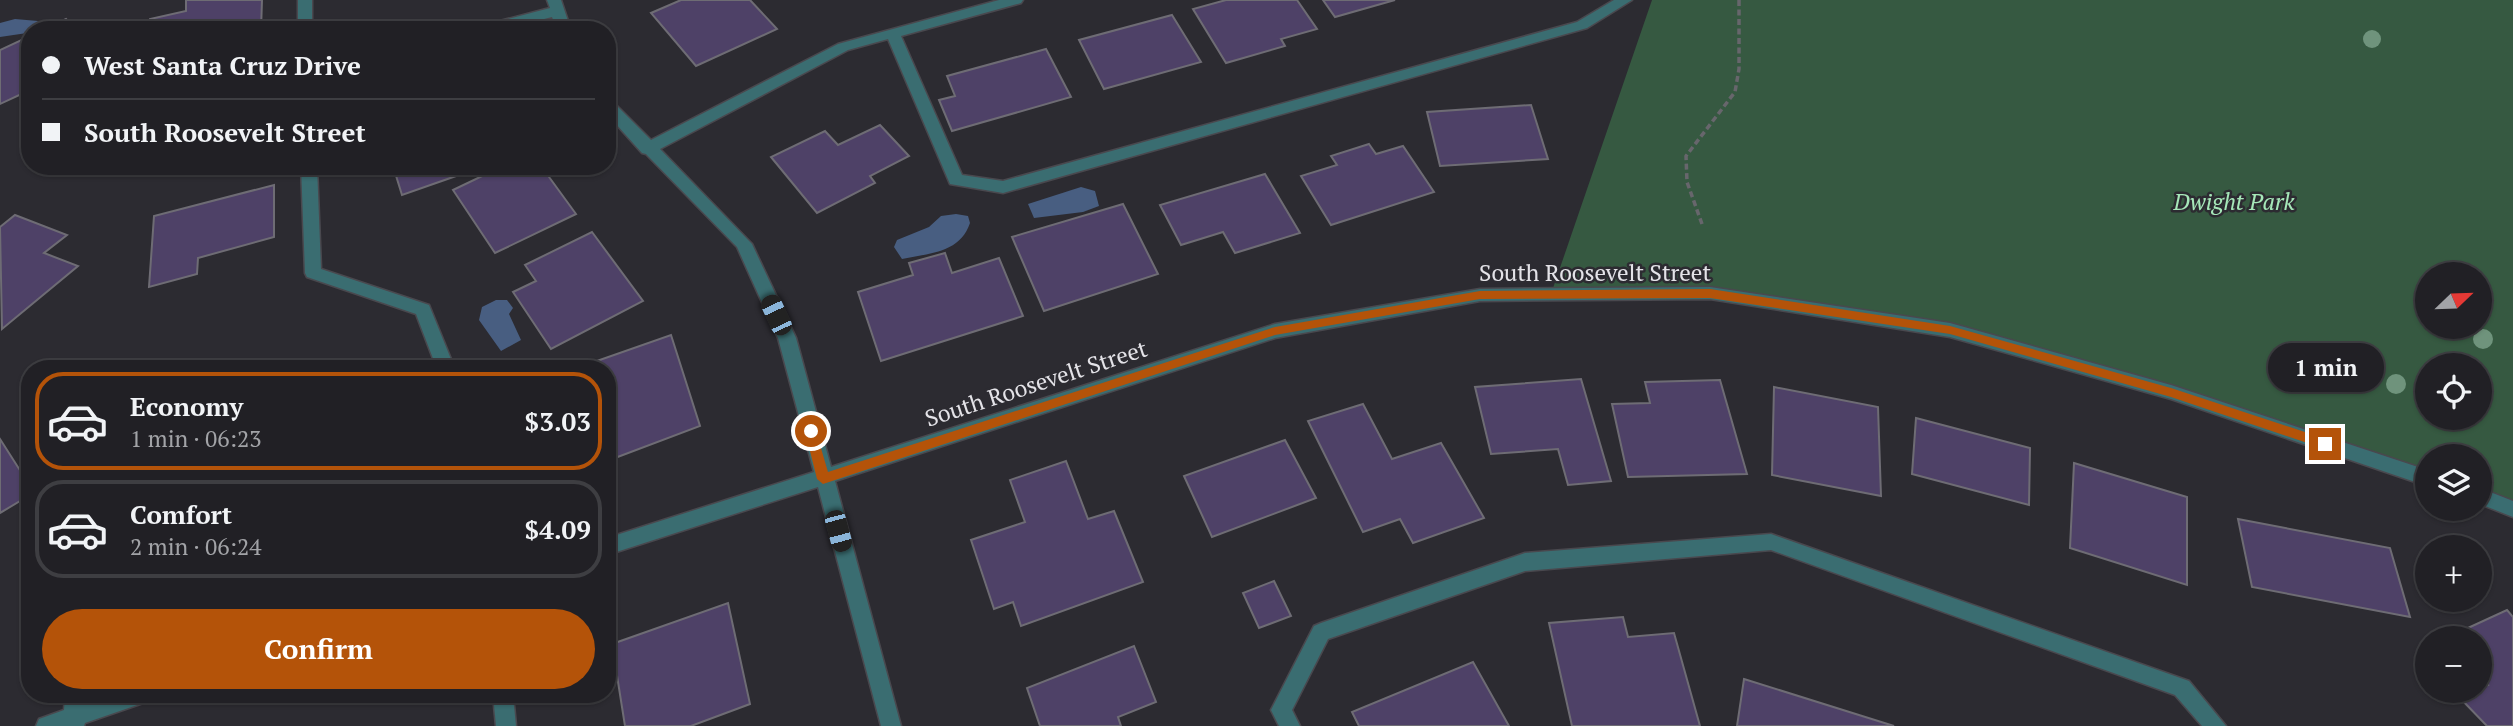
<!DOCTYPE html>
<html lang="en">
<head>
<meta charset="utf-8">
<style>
	body { margin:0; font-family:"PT Serif",serif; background:#29282d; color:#f1f3f6; height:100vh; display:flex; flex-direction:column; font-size:26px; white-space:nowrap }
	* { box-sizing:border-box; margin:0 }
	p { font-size:23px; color:#a2a3a7 }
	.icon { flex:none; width:38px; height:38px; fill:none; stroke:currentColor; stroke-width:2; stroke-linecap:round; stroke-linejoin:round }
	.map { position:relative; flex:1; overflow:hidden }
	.sheet { position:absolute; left:21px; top:360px; width:595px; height:343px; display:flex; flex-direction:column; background:#212025; border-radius:28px; box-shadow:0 2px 5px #0004,0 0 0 2px #3e3e42 }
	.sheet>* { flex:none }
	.banner { position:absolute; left:21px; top:21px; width:595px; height:154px; border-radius:28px; box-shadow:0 2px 5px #0004,0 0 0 2px #3e3e42; display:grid; align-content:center; height:154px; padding:0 21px; background:#212025 }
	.needle { width:46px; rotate:67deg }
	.fabs { position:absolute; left:2415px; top:262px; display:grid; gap:14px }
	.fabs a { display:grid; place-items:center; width:77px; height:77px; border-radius:50%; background:#212025; box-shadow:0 2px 5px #0004,0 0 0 2px #3e3e42; font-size:35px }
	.end { position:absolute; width:32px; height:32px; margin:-16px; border:9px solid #b45309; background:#fff; box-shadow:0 0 0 4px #fff }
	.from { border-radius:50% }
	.bubble { position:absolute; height:49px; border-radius:24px; background:#212025; box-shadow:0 2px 5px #0004,0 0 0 2px #3e3e42; font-size:23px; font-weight:700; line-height:49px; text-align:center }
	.car { position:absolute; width:21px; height:42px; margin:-21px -10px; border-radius:9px; box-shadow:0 0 5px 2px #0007; background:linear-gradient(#222 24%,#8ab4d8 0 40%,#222 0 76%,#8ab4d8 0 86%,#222 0) }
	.banner b { display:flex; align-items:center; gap:24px; height:66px; font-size:26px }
	.banner b+b { border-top:2px solid #3e3e42 }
	.banner i { width:18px; height:18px; background:#f1f3f6 }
	ul { padding:12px 0 0; list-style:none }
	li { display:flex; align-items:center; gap:21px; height:98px; margin:0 14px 10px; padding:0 7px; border:4px solid #3e3e42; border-radius:28px }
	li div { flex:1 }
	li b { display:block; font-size:26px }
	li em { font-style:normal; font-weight:700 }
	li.selected { border-color:#b45309 }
	li>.icon { width:63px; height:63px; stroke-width:1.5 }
	.button { display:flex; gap:14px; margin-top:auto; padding:14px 21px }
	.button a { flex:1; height:80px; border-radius:42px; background:#b45309; color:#fff; font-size:28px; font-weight:700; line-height:80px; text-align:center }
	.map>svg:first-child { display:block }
	.green { fill:#365941; fill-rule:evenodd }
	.water { fill:#485e81 }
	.building { fill:#4e4167; stroke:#6e6c74; stroke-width:2 }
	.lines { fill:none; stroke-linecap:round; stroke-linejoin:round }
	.minor-casing { stroke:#49484e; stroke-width:3 }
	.path { stroke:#67666c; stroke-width:3.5; stroke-dasharray:6 3.5; stroke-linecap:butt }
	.minor { fill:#3a6d71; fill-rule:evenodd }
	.tree { fill:#6f937c }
	.route { fill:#b45309 }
	.labels { text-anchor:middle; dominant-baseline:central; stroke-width:5; stroke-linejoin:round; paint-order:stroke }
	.park-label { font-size:23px; font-style:italic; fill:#a6e8b9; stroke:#2c2b31 }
	.street-label { font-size:23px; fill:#e4e3e8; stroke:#2c2b31 }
</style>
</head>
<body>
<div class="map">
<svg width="2513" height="726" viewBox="0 0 2513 726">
	<rect width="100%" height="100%" fill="#2c2b31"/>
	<!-- green -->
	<path class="green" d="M 1652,0 L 2513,0 L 2513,509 L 2480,496 L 2480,457 L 2427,457 L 2427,478 L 2171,392 L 1950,330 L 1710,293 L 1551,294 ZM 2427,275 L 2480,275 L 2480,327 L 2427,327 ZM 2427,366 L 2480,366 L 2480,418 L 2427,418 Z"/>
	<!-- water -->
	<g class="water">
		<path d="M 15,19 L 38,21 L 37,28 L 27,33 L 0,37 L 0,23 Z"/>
		<path d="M 1081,187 L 1095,191 L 1099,206 L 1083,212 L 1034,218 L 1028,204 Z"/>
		<path d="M 956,214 L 968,216 L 970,223 C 960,253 930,253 902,259 L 894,247 L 897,240 L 929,227 L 941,216 Z"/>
		<path d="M 496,300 L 507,300 L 513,308 L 509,314 L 521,340 L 501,351 L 479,320 L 482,307 Z"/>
	</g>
	<!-- building -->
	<g class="building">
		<path d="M 186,0 L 262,0 L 261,30 L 149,30 L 150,19 L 186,11 Z"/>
		<path d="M 681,0 L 750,0 L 777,29 L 696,66 L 651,13 Z"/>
		<path d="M 1226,0 L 1297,0 L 1317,29 L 1281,39 L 1285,46 L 1226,63 L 1193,9 Z"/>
		<path d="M 1323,0 L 1395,0 L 1335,17 Z"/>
		<path d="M 1172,15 L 1201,62 L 1104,89 L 1079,40 Z"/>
		<path d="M 66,19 L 76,30 L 43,30 Z"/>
		<path d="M 30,36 L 30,90 L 0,104 L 0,50 Z"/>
		<path d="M 1046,49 L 1071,97 L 952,131 L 939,100 L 955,96 L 947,76 Z"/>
		<path d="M 1531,105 L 1548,159 L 1440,166 L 1427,112 Z"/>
		<path d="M 880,125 L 909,156 L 870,176 L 875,183 L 817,213 L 771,157 L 825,131 L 838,145 Z"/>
		<path d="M 1369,144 L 1376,154 L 1403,146 L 1434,192 L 1331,225 L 1301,176 L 1337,165 L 1331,156 Z"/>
		<path d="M 393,166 L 453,166 L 456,176 L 402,195 Z"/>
		<path d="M 503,166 L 541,166 L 576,214 L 495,253 L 453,190 Z"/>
		<path d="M 1265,174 L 1300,233 L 1235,253 L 1223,232 L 1181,245 L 1160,205 Z"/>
		<path d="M 274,185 L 274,237 L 198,258 L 197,274 L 149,287 L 154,216 Z"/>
		<path d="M 1123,204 L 1158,274 L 1044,311 L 1012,237 Z"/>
		<path d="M 15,215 L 67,235 L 44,253 L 78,266 L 2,329 L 0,227 Z"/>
		<path d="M 592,232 L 643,301 L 551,349 L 513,292 L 536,281 L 525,265 Z"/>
		<path d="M 945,253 L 952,273 L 999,258 L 1023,316 L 881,361 L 858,292 L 913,275 L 909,263 Z"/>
		<path d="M 671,335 L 700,426 L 607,461 L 607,369 L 574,369 Z"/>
		<path d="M 1581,379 L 1611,481 L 1568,485 L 1558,449 L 1491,454 L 1475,387 Z"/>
		<path d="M 1720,380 L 1747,474 L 1628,477 L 1612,404 L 1650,403 L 1645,382 Z"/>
		<path d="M 1774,387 L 1878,407 L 1881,496 L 1772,475 Z"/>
		<path d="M 1363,404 L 1392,459 L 1441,443 L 1484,518 L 1413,543 L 1400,519 L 1363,532 L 1308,421 Z"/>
		<path d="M 1916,418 L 2030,448 L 2029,505 L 1912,474 Z"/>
		<path d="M 0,439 L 30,486 L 30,495 L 0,513 Z"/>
		<path d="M 1285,440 L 1316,498 L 1212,537 L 1184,476 Z"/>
		<path d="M 1066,461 L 1088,519 L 1114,511 L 1143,582 L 1021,626 L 1013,602 L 994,609 L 971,540 L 1025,522 L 1010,480 Z"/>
		<path d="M 2074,463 L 2187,497 L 2187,585 L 2070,548 Z"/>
		<path d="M 2238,519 L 2390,548 L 2410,617 L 2252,587 Z"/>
		<path d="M 1274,581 L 1291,616 L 1259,628 L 1243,593 Z"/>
		<path d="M 728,603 L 750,704 L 691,726 L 625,726 L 612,644 Z"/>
		<path d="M 2507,610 L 2513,617 L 2513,726 L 2487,726 L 2460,698 L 2488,685 L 2480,677 L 2480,639 L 2444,639 Z"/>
		<path d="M 1623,617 L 1628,637 L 1674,633 L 1700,726 L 1572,726 L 1549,623 Z"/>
		<path d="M 1134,646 L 1156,702 L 1118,717 L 1121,726 L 1040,726 L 1027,688 Z"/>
		<path d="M 1473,662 L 1509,726 L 1359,726 L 1352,712 Z"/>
		<path d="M 1744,679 L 1894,726 L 1737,726 Z"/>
	</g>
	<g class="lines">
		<!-- minor casing -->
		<g class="minor-casing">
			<g id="minor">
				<rect x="298" y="0" width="14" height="30"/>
				<path d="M 547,0 L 561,0 L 571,30 L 557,30 L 552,17 L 501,30 L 475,30 L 477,27 L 550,8 Z"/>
				<path d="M 999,0 L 1023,0 L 1021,3 L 901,36 L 962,175 L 1003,181 L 1577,22 L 1614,0 L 1632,0 L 1587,28 L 1003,193 L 950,184 L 888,39 L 848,50 L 660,149 L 752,244 L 796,338 L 831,467 L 1275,324 L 1480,289 L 1710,287 L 1950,323 L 2171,385 L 2427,470 L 2427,486 L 2171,399 L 1950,337 L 1710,299 L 1480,301 L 1275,338 L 835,481 L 901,726 L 881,726 L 818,487 L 607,555 L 607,538 L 814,472 L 778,338 L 737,247 L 646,154 L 642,153 L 607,114 L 607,100 L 612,101 L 651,140 L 838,44 Z"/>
				<path d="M 301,166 L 317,166 L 321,269 L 429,305 L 455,369 L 437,369 L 416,314 L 307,277 L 305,273 Z"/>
				<path d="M 2480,488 L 2513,501 L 2513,517 L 2480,504 Z"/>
				<path d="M 1771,534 L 2189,681 L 2226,726 L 2202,726 L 2175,695 L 1771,550 L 1525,571 L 1328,639 L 1292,710 L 1300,726 L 1279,726 L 1271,710 L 1314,626 L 1321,623 L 1525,553 Z"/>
				<path d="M 65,695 L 85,695 L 85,703 L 110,695 L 149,695 L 146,702 L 85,723 L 84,726 L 36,726 L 39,719 L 64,710 Z"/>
				<path d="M 493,695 L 513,695 L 516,726 L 496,726 Z"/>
			</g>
		</g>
		<!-- path -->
		<path class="path" d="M 1702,224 L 1687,182 L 1686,156 L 1735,92 L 1739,69 L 1739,0"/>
		<!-- minor -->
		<use href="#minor" class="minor"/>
	</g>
	<!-- trees -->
	<g class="tree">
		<circle cx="2372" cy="39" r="9"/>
		<circle cx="2483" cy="339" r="10"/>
		<circle cx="2396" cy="384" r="10"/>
	</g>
	<!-- route -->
	<path class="route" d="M 1710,289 L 1950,326 L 2171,388 L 2329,440 L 2331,444 L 2325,449 L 2171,397 L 1950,334 L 1710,298 L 1480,299 L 1275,335 L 823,484 L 817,479 L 805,431 L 807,428 L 815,428 L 828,472 L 1275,327 L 1480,291 Z"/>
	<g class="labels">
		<!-- park labels -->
		<g class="park-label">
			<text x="2234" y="201">Dwight Park</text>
		</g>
		<!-- street labels -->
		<g class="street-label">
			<text x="1595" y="272">South Roosevelt Street</text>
			<text transform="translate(1036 383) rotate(-18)">South Roosevelt Street</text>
		</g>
	</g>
</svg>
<div class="fabs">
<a><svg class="needle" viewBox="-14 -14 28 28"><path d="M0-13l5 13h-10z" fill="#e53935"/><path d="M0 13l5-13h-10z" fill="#a2a3a7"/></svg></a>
<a><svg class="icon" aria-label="locate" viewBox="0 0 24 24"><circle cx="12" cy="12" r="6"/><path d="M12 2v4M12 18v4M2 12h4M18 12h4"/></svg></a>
<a><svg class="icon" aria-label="layers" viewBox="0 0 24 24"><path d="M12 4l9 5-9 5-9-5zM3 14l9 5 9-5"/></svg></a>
<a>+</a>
<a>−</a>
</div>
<i class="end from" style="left:811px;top:431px"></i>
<i class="end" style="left:2325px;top:444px"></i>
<div class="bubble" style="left:2268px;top:343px;width:116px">1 min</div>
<i class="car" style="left:776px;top:315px;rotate:335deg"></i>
<i class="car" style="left:838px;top:531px;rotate:165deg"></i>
<div class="banner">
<b><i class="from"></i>West Santa Cruz Drive</b>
<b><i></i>South Roosevelt Street</b>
</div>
<section class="sheet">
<ul>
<li class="selected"><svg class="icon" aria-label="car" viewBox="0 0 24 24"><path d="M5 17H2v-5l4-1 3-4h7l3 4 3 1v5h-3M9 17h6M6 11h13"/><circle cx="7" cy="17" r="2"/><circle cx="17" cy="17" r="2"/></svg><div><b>Economy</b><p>1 min · 06:23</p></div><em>$3.03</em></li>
<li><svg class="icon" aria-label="car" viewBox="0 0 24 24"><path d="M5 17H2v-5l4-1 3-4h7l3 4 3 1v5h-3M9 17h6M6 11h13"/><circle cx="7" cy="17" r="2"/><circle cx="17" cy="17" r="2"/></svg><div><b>Comfort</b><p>2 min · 06:24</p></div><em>$4.09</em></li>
</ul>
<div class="button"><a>Confirm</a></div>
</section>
</div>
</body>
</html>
